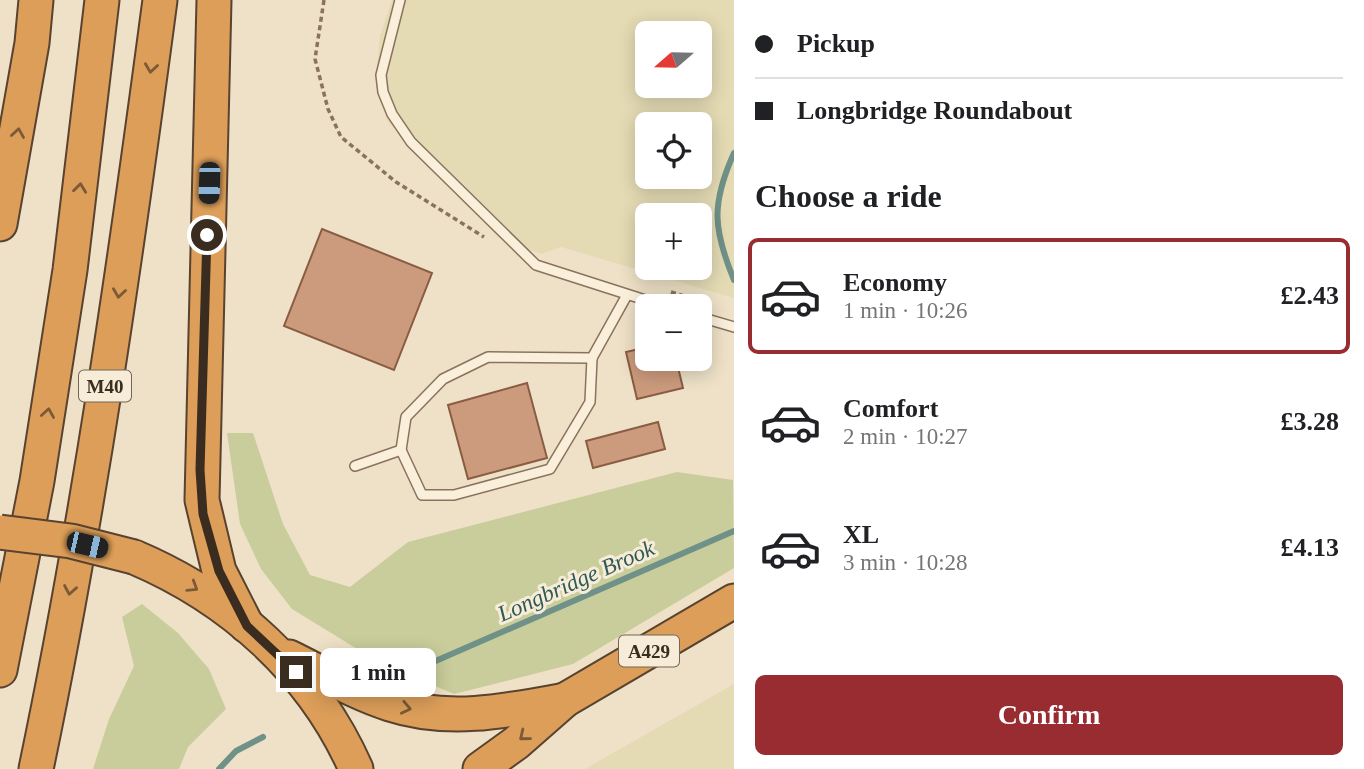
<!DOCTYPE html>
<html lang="en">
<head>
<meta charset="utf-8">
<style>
	body { margin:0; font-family:"Times New Roman",serif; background:#f2f2f2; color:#202124; height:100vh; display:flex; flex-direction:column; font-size:26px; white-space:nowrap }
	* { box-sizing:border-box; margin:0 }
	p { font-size:23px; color:#757577 }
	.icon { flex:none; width:38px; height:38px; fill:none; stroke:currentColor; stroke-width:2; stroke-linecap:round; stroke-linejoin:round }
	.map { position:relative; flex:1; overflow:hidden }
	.side { display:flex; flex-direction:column; background:#fff; width:630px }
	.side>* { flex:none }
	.banner { display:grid; align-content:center; height:154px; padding:0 21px; background:#fff }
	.needle { width:46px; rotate:250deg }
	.controls { position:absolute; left:635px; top:21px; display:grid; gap:14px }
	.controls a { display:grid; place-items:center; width:77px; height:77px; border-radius:10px; background:#fff; box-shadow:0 4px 18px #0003; font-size:35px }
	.end { position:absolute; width:32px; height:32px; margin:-16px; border:9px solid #3b2c20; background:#fff; box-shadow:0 0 0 4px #fff }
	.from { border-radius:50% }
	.bubble { position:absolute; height:49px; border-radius:10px; background:#fff; box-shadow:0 4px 18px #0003; font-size:23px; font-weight:800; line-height:49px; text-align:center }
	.car { position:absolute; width:21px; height:42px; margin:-21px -10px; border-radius:9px; box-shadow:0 0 5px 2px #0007; background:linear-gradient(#222 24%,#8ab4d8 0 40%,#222 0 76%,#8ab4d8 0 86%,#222 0) }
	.banner b { display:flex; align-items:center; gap:24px; height:66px; font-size:26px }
	.banner b+b { border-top:2px solid #e0e0e0 }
	.banner i { width:18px; height:18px; background:#202124 }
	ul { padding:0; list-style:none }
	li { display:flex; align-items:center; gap:21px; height:116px; margin:0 14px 10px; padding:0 7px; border:4px solid transparent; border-radius:10px }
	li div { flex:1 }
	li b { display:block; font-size:26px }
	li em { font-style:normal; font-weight:800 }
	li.on { border-color:#992c31 }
	li>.icon { width:63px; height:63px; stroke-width:1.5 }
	h2 { padding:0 21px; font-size:32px; line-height:84px }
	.primary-button { display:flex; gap:14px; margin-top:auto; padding:14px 21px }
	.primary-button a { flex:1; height:80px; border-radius:10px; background:#992c31; color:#fff; font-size:28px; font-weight:800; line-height:80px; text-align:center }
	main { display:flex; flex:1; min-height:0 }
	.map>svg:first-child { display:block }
	.farmland { fill:#e4dbb4; fill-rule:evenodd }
	.green { fill:#c9cd9b }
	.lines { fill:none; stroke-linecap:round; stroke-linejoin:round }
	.stream { stroke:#6f9187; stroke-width:6 }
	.building { fill:#cc9b7d; stroke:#8a5c42; stroke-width:2 }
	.lane-casing { stroke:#8a735c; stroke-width:12 }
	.highway-casing { stroke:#584230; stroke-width:37 }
	.path { stroke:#8a735c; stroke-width:3.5; stroke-dasharray:5 3.5; stroke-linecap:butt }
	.lane { stroke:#f9efdb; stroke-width:9 }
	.highway { stroke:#dc9e59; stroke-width:33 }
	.highway-bridge-casing { stroke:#584230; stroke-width:37; stroke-linecap:butt }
	.highway-bridge { stroke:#dc9e59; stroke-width:33 }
	.oneway { stroke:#7b5a37 }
	.route { stroke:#3b2c20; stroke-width:9 }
	.labels { text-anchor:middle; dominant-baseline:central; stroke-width:6; stroke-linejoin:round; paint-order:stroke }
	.shield { fill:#f6ecd7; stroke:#736657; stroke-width:2 }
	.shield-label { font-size:19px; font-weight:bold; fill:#3b2c20 }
	.water-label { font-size:23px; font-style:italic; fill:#2f5a56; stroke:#f6ecd7 }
</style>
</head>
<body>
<main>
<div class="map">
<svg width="734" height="769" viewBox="0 0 734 769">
	<rect width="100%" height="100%" fill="#eee1c7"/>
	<!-- farmland -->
	<g class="farmland">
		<path d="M 392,0 L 734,0 L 734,298 L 561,247 L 541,254 L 498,237 L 387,121 L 377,65 L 380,36 ZM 648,33 L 700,33 L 700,86 L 648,86 ZM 648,124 L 700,124 L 700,177 L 648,177 ZM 648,215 L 700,215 L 700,268 L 648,268 Z"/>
		<path d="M 734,684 L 734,769 L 585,769 Z"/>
	</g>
	<!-- green -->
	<g class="green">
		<path d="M 227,433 L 253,433 L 283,524 L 310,575 L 350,587 L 408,542 L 677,472 L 733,480 L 734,568 L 573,664 L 454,694 L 380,663 L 292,609 L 261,569 L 240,524 Z"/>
		<path d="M 142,604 L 178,633 L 209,669 L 226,709 L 188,747 L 179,769 L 93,769 L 109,719 L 134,666 L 122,617 Z"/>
	</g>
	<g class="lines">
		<!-- stream -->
		<g class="stream">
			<path d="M 734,153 C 711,204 713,229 734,280"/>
			<path d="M 431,663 L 734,531"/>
			<path d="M 219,769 L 236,751 L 263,737"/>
		</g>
	</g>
	<!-- building -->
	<g class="building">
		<path d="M 322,229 L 432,273 L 394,370 L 284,326 Z"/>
		<path d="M 648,347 L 648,359 L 676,359 L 683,388 L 637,399 L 626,352 Z"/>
		<path d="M 527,383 L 547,458 L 468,479 L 448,405 Z"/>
		<path d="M 658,422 L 665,449 L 593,468 L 586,441 Z"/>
	</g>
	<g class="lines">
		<!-- lane casing -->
		<g class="lane-casing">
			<g id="lane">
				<path d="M 400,0 L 381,75 L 383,92 L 392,114 L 411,142 L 536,265 L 664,306"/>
				<path d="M 700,317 L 734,327"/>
				<path d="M 401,450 L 422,495 L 454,495 L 550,469 L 590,402 L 592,358"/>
				<path d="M 355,466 L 401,450 L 406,417 L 443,379 L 488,357 L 592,358 L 627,295"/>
			</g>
		</g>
		<!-- highway casing -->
		<g class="highway-casing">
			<g id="highway">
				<path d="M 214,0 L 202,500 L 219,571 L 247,626"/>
				<path d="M 0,224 L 32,43 L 36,0"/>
				<path d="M 134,557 C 231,598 313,671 356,769"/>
				<path d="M 289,657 C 322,673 355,693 390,704 C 448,723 507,711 565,700"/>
				<path d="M 0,670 L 37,481 L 70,270 L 102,0"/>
				<path d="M 36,769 C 89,515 126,257 160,0"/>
				<path d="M 480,769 L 516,743 L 565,700 L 734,601"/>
			</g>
		</g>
		<!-- path -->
		<g class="path">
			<path d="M 324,0 L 315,59 L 328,109 L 341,137 L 396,182 L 484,237"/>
			<path d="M 671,292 L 700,301"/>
		</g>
		<!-- lane -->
		<use href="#lane" class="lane"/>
		<!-- highway -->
		<use href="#highway" class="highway"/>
		<!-- highway-bridge casing -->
		<g class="highway-bridge-casing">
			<path id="highway-bridge" d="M 0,532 L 71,541 L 134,557"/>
		</g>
		<!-- highway-bridge -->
		<use href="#highway-bridge" class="highway-bridge"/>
	</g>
	<!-- one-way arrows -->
	<defs><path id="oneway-chevron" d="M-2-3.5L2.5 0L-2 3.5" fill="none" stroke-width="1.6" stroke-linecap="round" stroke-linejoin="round" transform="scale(1.75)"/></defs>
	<g class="oneway">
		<use href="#oneway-chevron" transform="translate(151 68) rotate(98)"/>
		<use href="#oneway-chevron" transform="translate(18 133) rotate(-81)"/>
		<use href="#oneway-chevron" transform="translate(80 188) rotate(-83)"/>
		<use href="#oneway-chevron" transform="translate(119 293) rotate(98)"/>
		<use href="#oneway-chevron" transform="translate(48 413) rotate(-81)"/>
		<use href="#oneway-chevron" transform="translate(193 587) rotate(32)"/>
		<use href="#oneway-chevron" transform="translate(70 590) rotate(100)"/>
		<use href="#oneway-chevron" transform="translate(406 708) rotate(12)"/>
		<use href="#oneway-chevron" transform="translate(524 736) rotate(141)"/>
	</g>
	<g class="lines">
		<!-- route -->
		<path class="route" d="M 207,235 L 200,470 L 203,514 L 219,571 L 247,626 L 296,672"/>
	</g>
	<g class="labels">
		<!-- shield labels -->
		<g class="shield">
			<rect x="79" y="370.5" width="52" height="31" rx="5"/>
			<rect x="619" y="635.5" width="60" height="31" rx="5"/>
		</g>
		<g class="shield-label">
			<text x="105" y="386">M40</text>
			<text x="649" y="651">A429</text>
		</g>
		<!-- water labels -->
		<g class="water-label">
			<text transform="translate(576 581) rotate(-24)">Longbridge Brook</text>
		</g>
	</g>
</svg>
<div class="controls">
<a><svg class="needle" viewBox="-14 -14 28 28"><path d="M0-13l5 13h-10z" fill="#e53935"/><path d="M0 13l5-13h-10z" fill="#757577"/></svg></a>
<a><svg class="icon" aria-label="locate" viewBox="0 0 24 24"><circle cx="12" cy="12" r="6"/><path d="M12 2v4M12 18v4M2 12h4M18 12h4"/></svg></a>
<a>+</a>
<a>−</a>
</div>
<i class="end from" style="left:207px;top:235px"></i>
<i class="end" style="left:296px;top:672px"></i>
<div class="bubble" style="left:320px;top:648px;width:116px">1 min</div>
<i class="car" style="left:209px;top:183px;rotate:182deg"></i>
<i class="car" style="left:87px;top:545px;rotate:103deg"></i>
</div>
<section class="side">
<div class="banner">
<b><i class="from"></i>Pickup</b>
<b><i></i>Longbridge Roundabout</b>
</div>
<h2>Choose a ride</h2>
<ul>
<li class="on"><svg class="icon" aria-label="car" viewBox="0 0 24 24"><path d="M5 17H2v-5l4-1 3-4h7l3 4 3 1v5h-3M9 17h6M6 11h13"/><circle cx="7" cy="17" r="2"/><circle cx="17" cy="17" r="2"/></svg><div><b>Economy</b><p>1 min · 10:26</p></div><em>£2.43</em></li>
<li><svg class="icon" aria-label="car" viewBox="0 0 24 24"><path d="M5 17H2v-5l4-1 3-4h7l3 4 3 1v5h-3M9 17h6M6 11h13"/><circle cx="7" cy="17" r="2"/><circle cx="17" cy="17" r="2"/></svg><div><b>Comfort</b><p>2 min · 10:27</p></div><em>£3.28</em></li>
<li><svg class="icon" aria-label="car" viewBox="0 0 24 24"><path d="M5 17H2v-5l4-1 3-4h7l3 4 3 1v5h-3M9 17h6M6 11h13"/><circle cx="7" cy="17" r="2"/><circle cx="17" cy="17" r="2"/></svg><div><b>XL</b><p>3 min · 10:28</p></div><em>£4.13</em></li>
</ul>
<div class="primary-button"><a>Confirm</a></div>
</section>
</main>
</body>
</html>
